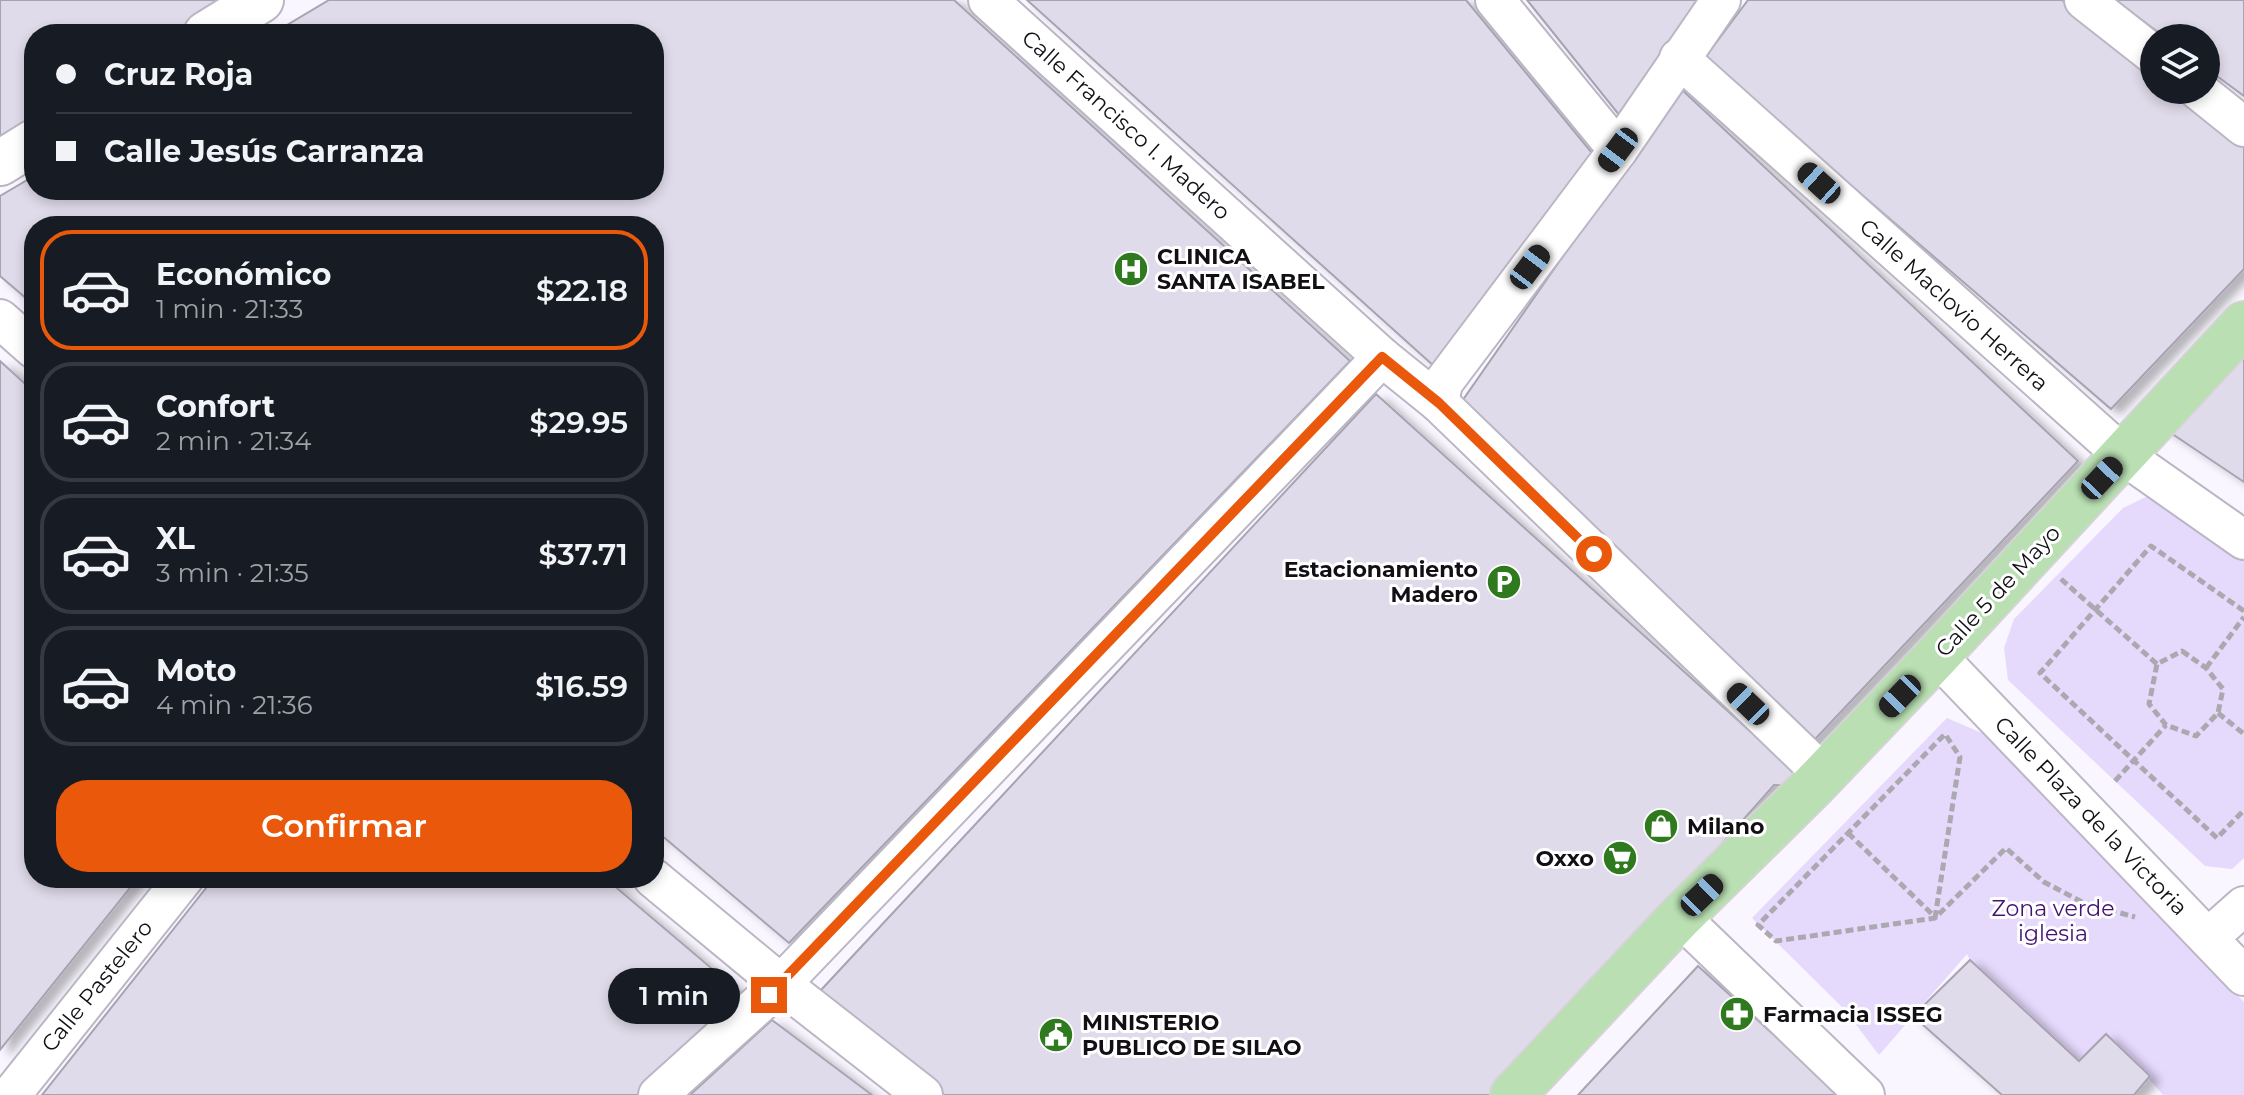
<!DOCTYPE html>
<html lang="es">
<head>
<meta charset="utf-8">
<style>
	body { margin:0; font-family:Montserrat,sans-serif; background:#20242c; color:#f1f3f6; height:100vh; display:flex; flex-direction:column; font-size:30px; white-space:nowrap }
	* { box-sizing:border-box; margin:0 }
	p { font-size:26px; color:#9ea1a6 }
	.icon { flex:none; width:44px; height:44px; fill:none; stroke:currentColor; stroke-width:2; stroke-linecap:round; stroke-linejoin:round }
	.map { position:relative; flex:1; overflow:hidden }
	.side { position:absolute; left:24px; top:216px; width:640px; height:672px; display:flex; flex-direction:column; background:#171b24; border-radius:32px; box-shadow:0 4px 12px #0003 }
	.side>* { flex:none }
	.top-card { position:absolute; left:24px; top:24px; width:640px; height:176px; border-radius:32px; box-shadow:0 4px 12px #0003; display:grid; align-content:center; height:176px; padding:0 32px; background:#171b24 }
	.fabs { position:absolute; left:2140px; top:24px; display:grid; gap:16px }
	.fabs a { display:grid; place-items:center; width:80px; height:80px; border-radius:50%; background:#171b24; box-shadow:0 4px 12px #0003; font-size:40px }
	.end { position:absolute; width:36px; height:36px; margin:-18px; border:10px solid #ea580c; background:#fff; box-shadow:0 0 0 4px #fff }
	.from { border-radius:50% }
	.bubble { position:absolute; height:56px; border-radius:28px; background:#171b24; box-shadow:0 4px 12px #0003; font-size:26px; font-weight:600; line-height:56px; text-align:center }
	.car { position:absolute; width:24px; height:48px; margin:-24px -12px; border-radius:10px; box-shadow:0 0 6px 2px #0007; background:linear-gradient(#222 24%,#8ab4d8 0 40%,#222 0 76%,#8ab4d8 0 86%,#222 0) }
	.top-card b { display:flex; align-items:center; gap:28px; height:76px; font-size:30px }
	.top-card b+b { border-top:2px solid #363941 }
	.top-card i { width:20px; height:20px; background:#f1f3f6 }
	ul { padding:14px 0 0; list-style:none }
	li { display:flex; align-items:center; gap:24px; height:120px; margin:0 16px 12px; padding:0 16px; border:4px solid #363941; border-radius:32px }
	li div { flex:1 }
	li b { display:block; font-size:30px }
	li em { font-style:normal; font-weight:600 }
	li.active { border-color:#ea580c }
	li>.icon { width:72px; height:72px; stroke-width:1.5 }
	.button { display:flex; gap:16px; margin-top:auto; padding:16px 32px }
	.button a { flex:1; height:92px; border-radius:32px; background:#ea580c; color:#fff; font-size:32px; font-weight:600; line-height:92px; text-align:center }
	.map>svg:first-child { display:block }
	.green { fill:#e5d9fc }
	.building { fill:#e0dbea; stroke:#a7a3b1; stroke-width:2; filter:url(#shadow) }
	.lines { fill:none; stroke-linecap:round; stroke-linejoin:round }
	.street-casing { stroke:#bbb6c4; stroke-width:42 }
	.secondary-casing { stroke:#bbb6c4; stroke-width:48 }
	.primary-casing { stroke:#d4d4d5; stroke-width:48 }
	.path { stroke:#aba8b0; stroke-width:5; stroke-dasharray:8 4; stroke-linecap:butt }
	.street { stroke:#fff; stroke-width:38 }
	.secondary { stroke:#fff; stroke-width:44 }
	.primary { stroke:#b9dfb2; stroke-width:44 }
	.route { stroke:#ea580c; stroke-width:10 }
	.labels { text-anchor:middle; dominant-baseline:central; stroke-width:6; stroke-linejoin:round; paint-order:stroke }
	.street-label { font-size:22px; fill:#121015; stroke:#fff }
	.poi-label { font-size:22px; font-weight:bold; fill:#121015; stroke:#fff; text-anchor:start }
	.park-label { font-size:22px; fill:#431273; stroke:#fff }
</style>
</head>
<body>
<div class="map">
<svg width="2244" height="1095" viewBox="0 0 2244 1095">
	<defs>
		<filter id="shadow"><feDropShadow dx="9" dy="5" stdDeviation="4" flood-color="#0004"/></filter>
	</defs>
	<rect width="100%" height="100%" fill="#f9f6ff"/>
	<!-- green -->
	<g class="green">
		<path d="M 2150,495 L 2244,547 L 2244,858 L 2232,869 L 2205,866 L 2008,680 L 2004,648 L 2014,619 L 2123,508 Z"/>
		<path d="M 1947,718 L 1998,740 L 2244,1002 L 2244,1095 L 2163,1095 L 2129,1056 L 2079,1061 L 1970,960 L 1967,954 L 1879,1055 L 1845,1010 L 1752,918 Z"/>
	</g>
	<!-- building -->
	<g class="building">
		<path d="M 0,0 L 234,0 L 184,34 L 34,34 L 34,136 L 0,159 Z"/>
		<path d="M 329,0 L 954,0 L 1350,361 L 789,943 L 654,829 L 654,226 L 34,226 L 34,305 L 0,276 L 0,196 L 34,176 L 34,190 L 654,190 L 654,34 L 272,34 Z"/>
		<path d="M 1027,0 L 1466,0 L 1592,153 L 1435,367 Z"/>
		<path d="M 1527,0 L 1703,0 L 1620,116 Z"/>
		<path d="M 1748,0 L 2062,0 L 2154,74 L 2154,90 L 2174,90 L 2244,146 L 2244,269 L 2111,409 L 1704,59 Z"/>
		<path d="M 2115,0 L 2244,0 L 2244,96 L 2206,68 L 2206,38 L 2166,38 Z"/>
		<path d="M 1680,88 L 2078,461 L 1801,754 L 1458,407 Z"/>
		<path d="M 2244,334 L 2244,482 L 2159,425 Z"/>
		<path d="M 0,361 L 34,392 L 34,878 L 138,878 L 0,1050 Z"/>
		<path d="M 1376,394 L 1812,787 L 1774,785 L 1499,1095 L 923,1095 L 808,1004 Z"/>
		<path d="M 214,878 L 605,878 L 756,1006 L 649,1095 L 42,1095 Z"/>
		<path d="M 1970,960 L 2079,1061 L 2106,1034 L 2150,1076 L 2134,1095 L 2002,1095 L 1913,1016 Z"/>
		<path d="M 1698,966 L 1840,1095 L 1578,1095 Z"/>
		<path d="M 772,1020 L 872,1095 L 690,1095 Z"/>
	</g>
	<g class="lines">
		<!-- street casing -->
		<g class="street-casing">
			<g id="street">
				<path d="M 988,0 L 1382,357 L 1439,403 L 1824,775"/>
				<path d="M 1495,0 L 1618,150"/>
				<path d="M 2084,0 L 2154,55"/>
				<path d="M 1679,58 L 2123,455 L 2244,540"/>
				<path d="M 2198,90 L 2244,127"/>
				<path d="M 0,319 L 34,349"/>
				<path d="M 1439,403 L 1443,383 L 1618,150 L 1721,0"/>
				<path d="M 1937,656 L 2244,976"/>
				<path d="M 653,878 L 781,984 L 923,1095"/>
				<path d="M 1680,917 L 1865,1095"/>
				<path d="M 2208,938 L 2244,906"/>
				<path d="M 11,1095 L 184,878"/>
				<path d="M 658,1095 L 781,984 L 1382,357"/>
			</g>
		</g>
		<!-- secondary casing -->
		<g class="secondary-casing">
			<g id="secondary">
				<path d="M 206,34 L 261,0"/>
				<path d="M 0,163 L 34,142"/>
			</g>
		</g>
		<!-- primary casing -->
		<g class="primary-casing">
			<path id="primary" d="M 1513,1095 L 1680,917 L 1812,787 L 1937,656 L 2244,324"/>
		</g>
		<!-- path -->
		<g class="path">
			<path d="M 2061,579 L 2157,664"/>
			<path d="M 2244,611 L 2151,546 L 2040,673 L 2217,838 L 2244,810"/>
			<path d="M 2182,651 L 2206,668 L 2223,689 L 2218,713 L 2196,736 L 2166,725 L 2149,704 L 2157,664 Z"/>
			<path d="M 2206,668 L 2244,617"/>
			<path d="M 2218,713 L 2244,734"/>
			<path d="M 2115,781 L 2166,725"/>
			<path d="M 1848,833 L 1935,917"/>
			<path d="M 1935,918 L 1960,757 L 1945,734 L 1758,925 L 1776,941 L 1935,918 L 2006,848 L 2044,882 L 2084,903 L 2135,917"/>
		</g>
		<!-- street -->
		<use href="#street" class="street"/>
		<!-- secondary -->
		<use href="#secondary" class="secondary"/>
		<!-- primary -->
		<use href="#primary" class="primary"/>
	</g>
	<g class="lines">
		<!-- route -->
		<path class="route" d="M 769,995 L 1382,357 L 1439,403 L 1594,554"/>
	</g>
	<!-- icons -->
	<defs>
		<g id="hospital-disc" transform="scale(1.8)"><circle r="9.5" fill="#2f791f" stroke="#fff"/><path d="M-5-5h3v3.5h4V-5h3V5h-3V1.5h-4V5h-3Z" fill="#fff"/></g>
		<g id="parking-disc" transform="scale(1.8)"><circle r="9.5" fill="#2f791f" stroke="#fff"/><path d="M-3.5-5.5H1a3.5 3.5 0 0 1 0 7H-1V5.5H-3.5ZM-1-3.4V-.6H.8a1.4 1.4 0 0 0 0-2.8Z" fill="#fff"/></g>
		<g id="shop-disc" transform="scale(1.8)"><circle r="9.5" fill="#2f791f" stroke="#fff"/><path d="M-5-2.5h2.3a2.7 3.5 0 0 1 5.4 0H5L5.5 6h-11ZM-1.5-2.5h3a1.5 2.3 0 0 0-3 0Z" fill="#fff"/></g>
		<g id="supermarket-disc" transform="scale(1.8)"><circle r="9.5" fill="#2f791f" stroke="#fff"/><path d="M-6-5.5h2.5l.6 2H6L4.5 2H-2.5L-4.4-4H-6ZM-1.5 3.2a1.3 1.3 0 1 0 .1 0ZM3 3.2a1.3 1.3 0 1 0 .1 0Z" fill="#fff"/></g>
		<g id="pharmacy-disc" transform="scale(1.8)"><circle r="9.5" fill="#2f791f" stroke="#fff"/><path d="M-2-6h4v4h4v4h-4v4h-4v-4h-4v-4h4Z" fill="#fff"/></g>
		<g id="civic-disc" transform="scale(1.8)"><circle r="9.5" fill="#2f791f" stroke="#fff"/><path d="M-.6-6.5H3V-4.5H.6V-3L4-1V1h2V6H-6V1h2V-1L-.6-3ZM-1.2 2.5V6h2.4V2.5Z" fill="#fff"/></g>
	</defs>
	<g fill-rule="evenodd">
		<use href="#hospital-disc" x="1131" y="269"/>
		<use href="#parking-disc" x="1504" y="582"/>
		<use href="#shop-disc" x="1661" y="826"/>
		<use href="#supermarket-disc" x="1620" y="858"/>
		<use href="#pharmacy-disc" x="1737" y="1014"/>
		<use href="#civic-disc" x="1056" y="1035"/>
	</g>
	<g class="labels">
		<!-- street labels -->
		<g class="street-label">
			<text transform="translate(1126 125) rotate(42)">Calle Francisco I. Madero</text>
			<text transform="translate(1954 305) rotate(42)">Calle Maclovio Herrera</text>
			<text transform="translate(1998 591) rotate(-47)">Calle 5 de Mayo</text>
			<text transform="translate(2091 816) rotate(46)">Calle Plaza de la Victoria</text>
			<text transform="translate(97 986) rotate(-51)">Calle Pastelero</text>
		</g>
		<!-- poi labels -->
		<g class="poi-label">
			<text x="1157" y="256">CLINICA<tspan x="1157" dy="25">SANTA ISABEL</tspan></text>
			<text x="1478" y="569" text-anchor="end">Estacionamiento<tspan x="1478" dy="25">Madero</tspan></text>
			<text x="1687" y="826">Milano</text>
			<text x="1594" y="858" text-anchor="end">Oxxo</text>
			<text x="1763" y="1014">Farmacia ISSEG</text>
			<text x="1082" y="1022">MINISTERIO<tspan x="1082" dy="25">PUBLICO DE SILAO</tspan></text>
		</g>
		<!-- park labels -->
		<g class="park-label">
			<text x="2053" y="908">Zona verde<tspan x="2053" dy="25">iglesia</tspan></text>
		</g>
	</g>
</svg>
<div class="fabs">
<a><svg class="icon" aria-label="layers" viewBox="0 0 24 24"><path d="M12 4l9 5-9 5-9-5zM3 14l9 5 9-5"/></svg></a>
</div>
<i class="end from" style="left:1594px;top:554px"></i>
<i class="end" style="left:769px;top:995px"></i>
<div class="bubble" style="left:608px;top:968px;width:132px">1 min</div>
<i class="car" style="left:1618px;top:150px;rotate:217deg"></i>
<i class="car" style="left:1819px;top:183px;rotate:312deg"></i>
<i class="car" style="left:1530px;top:267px;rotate:37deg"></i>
<i class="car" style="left:2102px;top:478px;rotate:43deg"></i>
<i class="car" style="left:1900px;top:696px;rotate:224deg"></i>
<i class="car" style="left:1748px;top:704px;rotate:314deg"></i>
<i class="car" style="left:1702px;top:895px;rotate:46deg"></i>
<div class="top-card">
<b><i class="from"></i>Cruz Roja</b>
<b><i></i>Calle Jesús Carranza</b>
</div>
<section class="side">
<ul>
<li class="active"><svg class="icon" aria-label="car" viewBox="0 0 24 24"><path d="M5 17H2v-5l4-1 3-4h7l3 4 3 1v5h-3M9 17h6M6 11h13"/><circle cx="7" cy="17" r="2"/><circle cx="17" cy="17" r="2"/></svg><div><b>Económico</b><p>1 min · 21:33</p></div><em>$22.18</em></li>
<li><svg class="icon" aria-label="car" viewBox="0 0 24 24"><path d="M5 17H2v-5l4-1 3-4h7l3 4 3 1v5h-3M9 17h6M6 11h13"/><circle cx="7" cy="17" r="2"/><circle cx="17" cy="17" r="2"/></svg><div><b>Confort</b><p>2 min · 21:34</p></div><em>$29.95</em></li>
<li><svg class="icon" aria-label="car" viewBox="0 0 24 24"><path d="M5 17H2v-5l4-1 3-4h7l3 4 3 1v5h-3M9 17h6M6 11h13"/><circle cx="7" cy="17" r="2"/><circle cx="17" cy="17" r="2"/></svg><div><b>XL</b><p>3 min · 21:35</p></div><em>$37.71</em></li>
<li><svg class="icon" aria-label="car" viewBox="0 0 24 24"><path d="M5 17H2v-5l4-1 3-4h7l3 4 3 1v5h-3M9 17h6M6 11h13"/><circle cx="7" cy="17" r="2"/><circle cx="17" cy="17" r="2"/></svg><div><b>Moto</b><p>4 min · 21:36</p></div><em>$16.59</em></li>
</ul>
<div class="button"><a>Confirmar</a></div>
</section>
</div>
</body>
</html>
